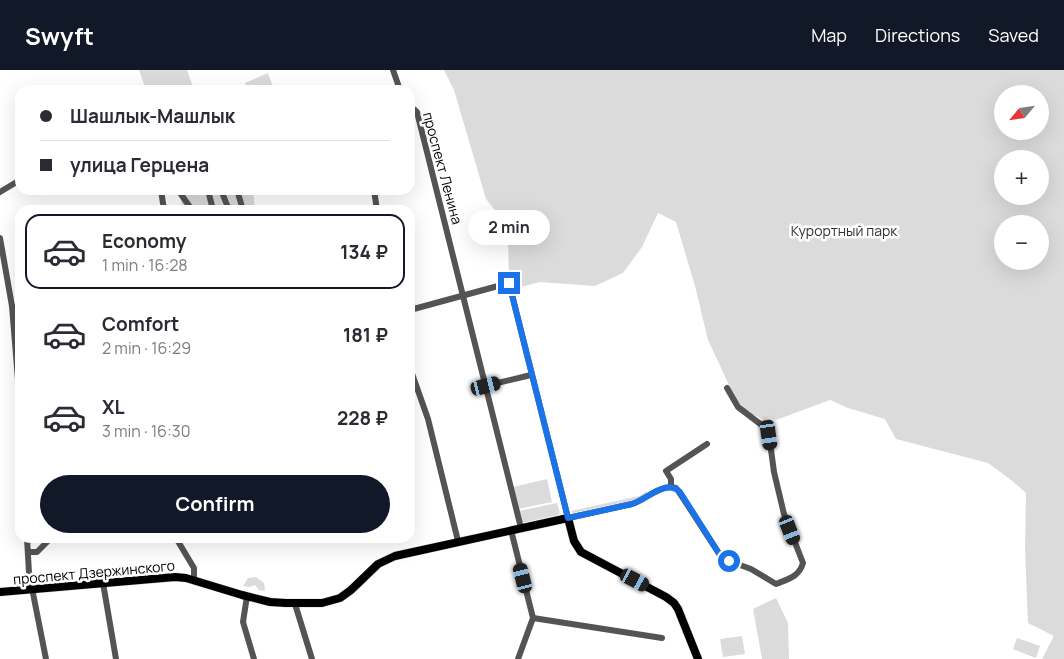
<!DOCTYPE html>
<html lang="en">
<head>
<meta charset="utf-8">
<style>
	body { margin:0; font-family:Manrope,sans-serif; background:#f7f7f7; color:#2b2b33; height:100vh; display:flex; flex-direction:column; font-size:19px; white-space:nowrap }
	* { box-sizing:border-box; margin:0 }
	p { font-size:16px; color:#7c7c81 }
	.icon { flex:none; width:28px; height:28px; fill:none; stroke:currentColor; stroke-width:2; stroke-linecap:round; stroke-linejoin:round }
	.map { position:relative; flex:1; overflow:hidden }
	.sheet { position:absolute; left:15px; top:135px; width:400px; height:338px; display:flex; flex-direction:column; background:#fff; border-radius:15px; box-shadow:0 5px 20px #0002 }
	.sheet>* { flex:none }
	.hud { position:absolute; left:15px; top:15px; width:400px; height:110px; border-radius:15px; box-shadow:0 5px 20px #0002; display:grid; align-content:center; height:110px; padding:0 25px; background:#fff }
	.needle { width:32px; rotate:241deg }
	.controls { position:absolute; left:994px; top:15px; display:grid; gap:10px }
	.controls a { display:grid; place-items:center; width:55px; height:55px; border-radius:50%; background:#fff; box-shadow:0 5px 20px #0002; font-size:25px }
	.end { position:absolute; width:22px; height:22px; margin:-11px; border:6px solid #1a73e8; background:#fff; box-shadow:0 0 0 2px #fff }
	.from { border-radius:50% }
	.bubble { position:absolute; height:35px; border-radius:18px; background:#fff; box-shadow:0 5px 20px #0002; font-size:16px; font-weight:700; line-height:35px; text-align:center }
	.car { position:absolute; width:15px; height:30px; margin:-15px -8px; border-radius:6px; box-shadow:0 0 4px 1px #0007; background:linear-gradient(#222 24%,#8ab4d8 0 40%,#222 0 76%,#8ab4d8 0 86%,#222 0) }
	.hud b { display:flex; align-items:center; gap:18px; height:48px; font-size:19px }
	.hud b+b { border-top:1px solid #e1e1e2 }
	.hud i { width:12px; height:12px; background:#2b2b33 }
	ul { padding:9px 0 0; list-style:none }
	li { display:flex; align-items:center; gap:15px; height:75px; margin:0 10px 8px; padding:0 15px; border:2px solid transparent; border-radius:15px }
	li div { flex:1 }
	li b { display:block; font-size:19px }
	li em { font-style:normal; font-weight:700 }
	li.on { border-color:#111827 }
	li>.icon { width:45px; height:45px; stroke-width:1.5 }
	.primary-button { display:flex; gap:10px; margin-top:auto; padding:10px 25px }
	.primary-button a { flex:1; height:58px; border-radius:30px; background:#111827; color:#fff; font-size:20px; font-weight:700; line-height:58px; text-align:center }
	header { display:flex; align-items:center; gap:30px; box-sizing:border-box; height:70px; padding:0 25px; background:#111827; color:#fff }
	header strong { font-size:24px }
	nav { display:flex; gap:28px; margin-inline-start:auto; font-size:18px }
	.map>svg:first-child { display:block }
	.green { fill:#dbdbdb; fill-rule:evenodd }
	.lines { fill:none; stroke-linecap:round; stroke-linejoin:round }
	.major-casing { stroke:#dbdbdb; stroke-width:9 }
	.minor { stroke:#545454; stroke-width:6 }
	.major { stroke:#000; stroke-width:8 }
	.route { stroke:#1a73e8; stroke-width:6 }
	.labels { text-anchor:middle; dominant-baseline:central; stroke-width:5; stroke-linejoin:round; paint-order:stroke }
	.street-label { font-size:14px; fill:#000; stroke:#fff }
	.park-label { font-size:14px; fill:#323232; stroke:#fff }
</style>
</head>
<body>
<header>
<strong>Swyft</strong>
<nav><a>Map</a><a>Directions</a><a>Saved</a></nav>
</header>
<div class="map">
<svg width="1064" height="589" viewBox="0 0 1064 589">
	<rect width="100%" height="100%" fill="#fff"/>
	<!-- green -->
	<g class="green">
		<path d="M 139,0 L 187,0 L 194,20 L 146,20 Z"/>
		<path d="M 444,0 L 1064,0 L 1064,589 L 1042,589 L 1054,566 L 1028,553 L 1025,479 L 1026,423 L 1011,410 L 988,393 L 896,369 L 885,349 L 848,338 L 830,330 L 776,350 L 770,347 L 762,349 L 748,342 L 736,330 L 708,270 L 695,216 L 676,152 L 658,143 L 642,177 L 623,203 L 595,216 L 540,212 L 513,219 L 511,211 L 509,208 L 508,169 L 502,149 L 486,129 L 454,20 ZM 1002,24 L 1040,24 L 1040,61 L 1002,61 ZM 1002,89 L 1040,89 L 1040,126 L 1002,126 ZM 1002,154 L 1040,154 L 1040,191 L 1002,191 Z"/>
		<path d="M 268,3 L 274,20 L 248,20 L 245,13 Z"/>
		<path d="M 179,120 L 253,120 L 255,140 L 183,140 Z"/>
		<path d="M 547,409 L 552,432 L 518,439 L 513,417 Z"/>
		<path d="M 647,421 L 647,423 L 639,429 L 573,443 L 571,441 L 639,426 Z"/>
		<path d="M 557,433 L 560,443 L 558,445 L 521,453 L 518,441 Z"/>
		<path d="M 256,507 L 264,513 L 265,521 L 259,520 L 255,515 L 249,517 L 243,516 L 248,508 Z"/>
		<path d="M 776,528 L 788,553 L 789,589 L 762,589 L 753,539 Z"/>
		<path d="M 742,566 L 745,584 L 723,587 L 720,569 Z"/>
		<path d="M 1017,568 L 1040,576 L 1036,588 L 1013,579 Z"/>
	</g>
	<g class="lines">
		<!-- major casing -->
		<g class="major-casing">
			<path id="major" d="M 0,522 L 175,507 L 186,508 L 242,525 L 270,532 L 286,533 L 322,533 L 340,528 L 351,520 L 378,494 L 395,486 L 568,448 L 574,471 L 581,482 L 666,527 L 674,533 L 678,539 L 698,589"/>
		</g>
		<!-- minor -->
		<g class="minor">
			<path d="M 393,0 L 400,20"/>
			<path d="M 410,37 L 415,40 L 417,42 L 521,458"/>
			<path d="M 161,120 L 164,140"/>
			<path d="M 178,120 L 192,140"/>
			<path d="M 208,120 L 213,140"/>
			<path d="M 221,120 L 229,140"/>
			<path d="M 237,120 L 243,140"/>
			<path d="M 374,120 L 377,140"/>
			<path d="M 0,122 L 20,110"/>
			<path d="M 0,168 L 12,236 L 20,334"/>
			<path d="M 13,237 L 20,246"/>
			<path d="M 410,240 L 509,213 L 568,448 L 632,434 C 645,430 657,417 671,417"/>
			<path d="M 410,298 L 428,349 L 458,471"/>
			<path d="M 485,316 L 531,305"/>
			<path d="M 671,417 L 676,418 L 679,422 L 720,485 L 729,491 L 751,499 L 776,514 C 788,509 799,507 803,493 L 784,444 L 774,402 L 769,365 L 763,356 L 738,337 L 727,318"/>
			<path d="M 671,417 L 671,409 L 666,401 L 707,374"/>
			<path d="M 511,460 L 533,548 L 518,589"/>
			<path d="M 27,468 L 29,503 L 46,589"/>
			<path d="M 176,468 L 194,498 L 194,510"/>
			<path d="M 28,482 L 37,482 L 51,468"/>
			<path d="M 103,513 L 116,589"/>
			<path d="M 247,526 L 243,552 L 254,589"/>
			<path d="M 295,534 L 312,589"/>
			<path d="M 533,548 L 662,568"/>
		</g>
		<!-- major -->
		<use href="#major" class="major"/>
	</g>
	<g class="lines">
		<!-- route -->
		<path class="route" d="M 509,213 L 568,448 L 632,434 C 646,430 667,408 680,422 L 720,485 L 729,491"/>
	</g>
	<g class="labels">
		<!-- street labels -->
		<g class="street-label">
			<text transform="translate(443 98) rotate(75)">проспект Ленина</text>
			<text transform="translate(94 502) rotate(-5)">проспект Дзержинского</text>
		</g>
		<!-- park labels -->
		<g class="park-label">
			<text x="844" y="160">Курортный парк</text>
		</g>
	</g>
</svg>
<div class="controls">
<a><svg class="needle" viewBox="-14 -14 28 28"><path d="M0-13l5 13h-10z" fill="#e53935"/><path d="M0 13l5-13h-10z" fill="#7c7c81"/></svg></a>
<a>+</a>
<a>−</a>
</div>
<i class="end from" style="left:729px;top:491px"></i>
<i class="end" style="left:509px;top:213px"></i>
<div class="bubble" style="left:468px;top:140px;width:82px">2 min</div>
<i class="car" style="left:486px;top:316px;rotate:76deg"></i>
<i class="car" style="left:769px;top:365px;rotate:172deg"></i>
<i class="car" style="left:790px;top:460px;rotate:159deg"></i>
<i class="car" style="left:523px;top:508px;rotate:346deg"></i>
<i class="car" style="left:635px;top:510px;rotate:118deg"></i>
<div class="hud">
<b><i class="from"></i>Шашлык-Машлык</b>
<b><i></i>улица Герцена</b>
</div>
<section class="sheet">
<ul>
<li class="on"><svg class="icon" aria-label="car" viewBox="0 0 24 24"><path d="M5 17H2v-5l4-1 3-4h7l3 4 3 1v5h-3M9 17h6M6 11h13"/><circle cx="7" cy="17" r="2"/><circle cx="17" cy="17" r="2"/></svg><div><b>Economy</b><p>1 min · 16:28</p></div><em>134 ₽</em></li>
<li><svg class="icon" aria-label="car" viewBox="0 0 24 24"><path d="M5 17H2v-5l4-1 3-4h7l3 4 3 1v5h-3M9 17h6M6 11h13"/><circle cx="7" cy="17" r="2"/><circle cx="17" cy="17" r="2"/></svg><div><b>Comfort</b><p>2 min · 16:29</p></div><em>181 ₽</em></li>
<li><svg class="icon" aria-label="car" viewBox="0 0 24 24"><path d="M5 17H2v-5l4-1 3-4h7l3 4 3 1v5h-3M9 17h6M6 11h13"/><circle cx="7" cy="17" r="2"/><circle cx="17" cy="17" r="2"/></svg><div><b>XL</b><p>3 min · 16:30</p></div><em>228 ₽</em></li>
</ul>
<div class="primary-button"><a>Confirm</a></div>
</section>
</div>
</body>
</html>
